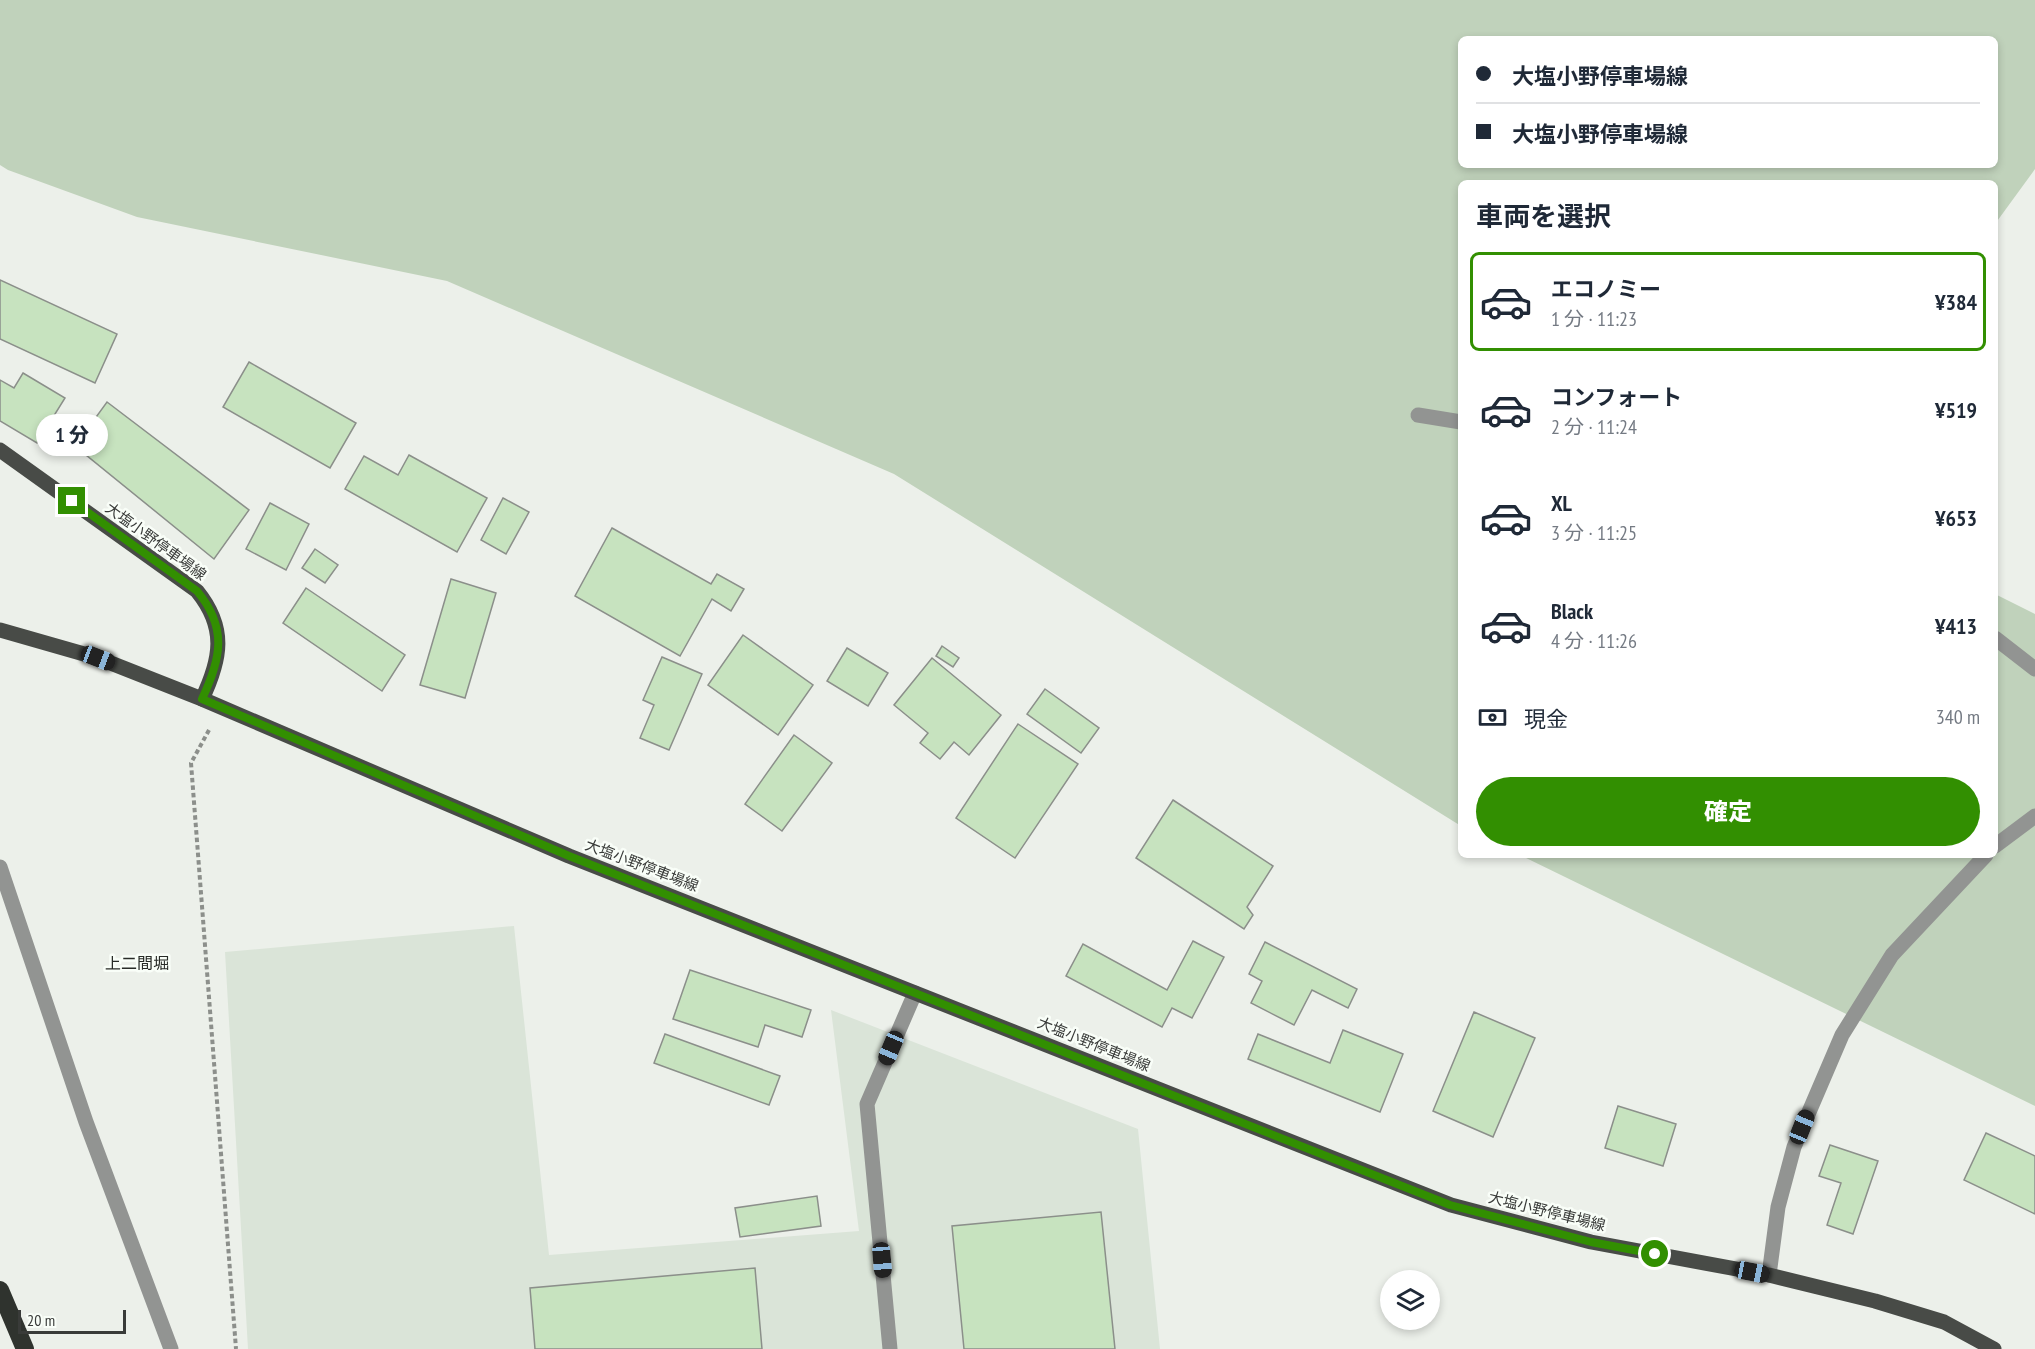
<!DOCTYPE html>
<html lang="ja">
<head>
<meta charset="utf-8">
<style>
	body { margin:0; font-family:"PT Sans Narrow","Noto Sans JP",sans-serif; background:#f6f6f7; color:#1f2937; height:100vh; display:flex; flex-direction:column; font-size:22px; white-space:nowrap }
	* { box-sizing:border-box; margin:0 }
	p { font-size:20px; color:#747a83 }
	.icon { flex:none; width:33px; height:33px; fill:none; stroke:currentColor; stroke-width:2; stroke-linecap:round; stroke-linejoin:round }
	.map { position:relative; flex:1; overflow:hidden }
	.panel { position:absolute; left:1458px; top:180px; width:540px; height:678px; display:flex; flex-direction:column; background:#fff; border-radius:9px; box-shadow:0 3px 9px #0003 }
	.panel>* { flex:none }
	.guide { position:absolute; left:1458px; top:36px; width:540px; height:132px; border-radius:9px; box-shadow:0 3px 9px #0003; display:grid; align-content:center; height:132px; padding:0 18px; background:#fff }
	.fabs { position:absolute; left:1380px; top:1270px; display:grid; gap:12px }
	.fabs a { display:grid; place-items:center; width:60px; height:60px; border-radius:50%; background:#fff; box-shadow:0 3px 9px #0003; font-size:30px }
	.scale { position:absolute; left:18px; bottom:15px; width:108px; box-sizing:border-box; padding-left:6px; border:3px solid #393b39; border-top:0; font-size:16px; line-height:21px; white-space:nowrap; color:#393b39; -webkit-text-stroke:4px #f9fef8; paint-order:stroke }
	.end { position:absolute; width:27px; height:27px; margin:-14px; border:8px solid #328f01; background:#fff; box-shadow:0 0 0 3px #fff }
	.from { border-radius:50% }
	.bubble { position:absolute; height:42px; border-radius:21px; background:#fff; box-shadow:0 3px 9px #0003; font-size:20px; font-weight:800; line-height:42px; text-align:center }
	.car { position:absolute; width:18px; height:36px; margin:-18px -9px; border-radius:8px; box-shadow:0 0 4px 2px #0007; background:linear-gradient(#222 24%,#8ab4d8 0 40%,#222 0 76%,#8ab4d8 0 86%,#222 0) }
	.guide b { display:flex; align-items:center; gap:21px; height:57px; font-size:22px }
	.guide b+b { border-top:2px solid #e0e1e3 }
	.guide i { width:15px; height:15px; background:#1f2937 }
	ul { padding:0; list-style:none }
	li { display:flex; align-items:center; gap:18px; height:99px; margin:0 12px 9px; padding:0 6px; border:3px solid transparent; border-radius:9px }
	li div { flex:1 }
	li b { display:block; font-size:22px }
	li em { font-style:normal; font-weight:800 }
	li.selected { border-color:#328f01 }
	li>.icon { width:54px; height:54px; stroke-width:1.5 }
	h2 { padding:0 18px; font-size:27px; line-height:72px }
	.pay { display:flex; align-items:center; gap:15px; height:66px; padding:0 18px; font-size:22px }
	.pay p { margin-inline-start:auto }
	.primary-button { display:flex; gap:12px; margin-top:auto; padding:12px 18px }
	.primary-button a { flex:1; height:69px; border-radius:36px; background:#328f01; color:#fff; font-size:24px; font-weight:800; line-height:69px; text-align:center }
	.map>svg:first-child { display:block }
	.built { fill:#dae4d8 }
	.green { fill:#c0d2bb; fill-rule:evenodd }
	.building { fill:#c7e3bf; stroke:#8b8f8a; stroke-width:1.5 }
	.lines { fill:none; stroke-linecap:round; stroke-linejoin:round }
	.path { stroke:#8c8f8b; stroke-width:4; stroke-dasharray:4.5 3; stroke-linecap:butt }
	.minor { stroke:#929492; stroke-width:15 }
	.major { stroke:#484b47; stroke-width:15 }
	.highway { stroke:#2f332e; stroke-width:18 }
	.route { stroke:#328f01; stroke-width:8 }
	.labels { text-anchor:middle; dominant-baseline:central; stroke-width:5; stroke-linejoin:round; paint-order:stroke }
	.street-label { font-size:15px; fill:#393b39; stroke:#f9fef8 }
	.neighbourhood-label { font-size:16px; fill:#282b27; stroke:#f9fef8 }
</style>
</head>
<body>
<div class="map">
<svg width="2035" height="1349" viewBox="0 0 2035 1349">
	<rect width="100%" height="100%" fill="#ecf0ea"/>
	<!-- built -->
	<path class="built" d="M 514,926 L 549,1255 L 859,1231 L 831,1010 L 1138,1129 L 1160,1349 L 248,1349 L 225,952 Z"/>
	<!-- green -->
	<g class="green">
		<path d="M 0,0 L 2035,0 L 2035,169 L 1995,224 L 1995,183 L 1461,183 L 1461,826 L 894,474 L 447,281 L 137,217 L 8,170 L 0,165 ZM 1461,39 L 1995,39 L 1995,165 L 1461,165 Z"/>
		<path d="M 1995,594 L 2035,614 L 2035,1106 L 1520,855 L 1995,855 Z"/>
	</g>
	<!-- building -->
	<g class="building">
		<path d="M 0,280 L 117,334 L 95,383 L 0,339 Z"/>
		<path d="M 249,362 L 356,423 L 330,468 L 223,407 Z"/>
		<path d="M 23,373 L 65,398 L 37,443 L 0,421 L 0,380 L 14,388 Z"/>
		<path d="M 107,402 L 249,510 L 214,559 L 75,446 Z"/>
		<path d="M 409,455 L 487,498 L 457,552 L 345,489 L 364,456 L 398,475 Z"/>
		<path d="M 503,498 L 529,512 L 506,554 L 481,540 Z"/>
		<path d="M 270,503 L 309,524 L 286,570 L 246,549 Z"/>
		<path d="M 612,528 L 711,584 L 717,574 L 744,589 L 731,611 L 712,599 L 680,656 L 575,596 Z"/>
		<path d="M 315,549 L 338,565 L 325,583 L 302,568 Z"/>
		<path d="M 451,579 L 496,593 L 465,698 L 420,685 Z"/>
		<path d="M 306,588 L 405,655 L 382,691 L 283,623 Z"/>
		<path d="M 743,635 L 813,685 L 778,735 L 708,685 Z"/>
		<path d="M 942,646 L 959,658 L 953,667 L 936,656 Z"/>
		<path d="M 847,648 L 888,673 L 868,706 L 827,681 Z"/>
		<path d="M 662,657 L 702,674 L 669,750 L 640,738 L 654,705 L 643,700 Z"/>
		<path d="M 932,658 L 1001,715 L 969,755 L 954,742 L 940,759 L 920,743 L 928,733 L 894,705 Z"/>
		<path d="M 1045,689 L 1099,728 L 1081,753 L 1027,714 Z"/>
		<path d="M 1018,724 L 1078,764 L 1015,858 L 956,818 Z"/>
		<path d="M 794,735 L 832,763 L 782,831 L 745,804 Z"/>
		<path d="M 1173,800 L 1273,866 L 1247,907 L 1253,915 L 1244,929 L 1136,858 Z"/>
		<path d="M 1193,941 L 1224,957 L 1192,1018 L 1172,1008 L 1162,1027 L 1066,976 L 1083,944 L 1167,990 Z"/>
		<path d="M 1265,942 L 1357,989 L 1348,1008 L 1312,990 L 1294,1025 L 1251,1003 L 1262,981 L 1249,974 Z"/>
		<path d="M 690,970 L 811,1010 L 802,1037 L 765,1025 L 758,1047 L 673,1019 Z"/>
		<path d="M 1474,1012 L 1535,1038 L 1493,1137 L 1433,1111 Z"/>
		<path d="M 1343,1030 L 1403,1054 L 1380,1112 L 1248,1059 L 1258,1034 L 1330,1063 Z"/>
		<path d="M 665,1034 L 780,1076 L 769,1105 L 654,1063 Z"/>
		<path d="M 1618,1106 L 1676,1124 L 1663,1166 L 1605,1148 Z"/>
		<path d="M 1986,1133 L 2035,1156 L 2035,1214 L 1964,1180 Z"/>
		<path d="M 1830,1145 L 1878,1161 L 1853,1234 L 1827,1225 L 1841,1183 L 1819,1176 Z"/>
		<path d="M 817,1196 L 821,1226 L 740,1237 L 735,1208 Z"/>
		<path d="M 1101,1212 L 1115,1349 L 964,1349 L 952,1226 Z"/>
		<path d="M 755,1268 L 762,1349 L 535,1349 L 530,1288 Z"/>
	</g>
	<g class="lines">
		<!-- path -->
		<path class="path" d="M 209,730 L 191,763 L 236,1349"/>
		<!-- minor -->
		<g class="minor">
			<path d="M 1418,415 L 1461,422"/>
			<path d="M 1995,638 L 2035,669"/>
			<path d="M 1995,846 L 2035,816"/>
			<path d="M 0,867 L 86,1122 L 171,1349"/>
			<path d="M 1769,1275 L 1778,1207 L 1794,1147 L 1842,1035 L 1892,955 L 1986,855"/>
			<path d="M 890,1349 L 867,1104 L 915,993"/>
		</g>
		<!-- major -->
		<g class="major">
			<path d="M 0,450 L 197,591 C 227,628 221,659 202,699"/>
			<path d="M 0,630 L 98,658 L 202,699 L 569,856 L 1451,1205 L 1591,1242 L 1769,1275 L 1875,1301 L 1944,1322 L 1994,1349"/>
		</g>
		<!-- highway -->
		<path class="highway" d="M 0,1290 L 25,1349"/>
	</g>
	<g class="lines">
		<!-- route -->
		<path class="route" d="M 72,501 L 197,591 C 228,628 221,659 202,699 L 569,856 L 1450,1205 L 1591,1242 L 1655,1254"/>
	</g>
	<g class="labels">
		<!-- street labels -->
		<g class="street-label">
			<text transform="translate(156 541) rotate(36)">大塩小野停車場線</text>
			<text transform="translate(642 865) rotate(21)">大塩小野停車場線</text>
			<text transform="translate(1094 1044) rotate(22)">大塩小野停車場線</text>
			<text transform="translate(1547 1211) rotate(14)">大塩小野停車場線</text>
		</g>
		<!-- neighbourhood labels -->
		<g class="neighbourhood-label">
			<text x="137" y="963">上二間堀</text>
		</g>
	</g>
</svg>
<div class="fabs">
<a><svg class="icon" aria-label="layers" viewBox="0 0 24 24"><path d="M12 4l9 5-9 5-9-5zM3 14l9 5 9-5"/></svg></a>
</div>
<div class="scale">20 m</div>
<i class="end from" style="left:1655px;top:1254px"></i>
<i class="end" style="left:72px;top:501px"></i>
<div class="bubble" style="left:36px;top:414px;width:72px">1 分</div>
<i class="car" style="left:98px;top:658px;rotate:111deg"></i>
<i class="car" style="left:891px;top:1048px;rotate:203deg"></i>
<i class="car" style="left:1802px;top:1127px;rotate:22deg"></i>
<i class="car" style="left:882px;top:1260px;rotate:175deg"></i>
<i class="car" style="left:1752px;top:1272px;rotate:101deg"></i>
<div class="guide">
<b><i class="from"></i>大塩小野停車場線</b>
<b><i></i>大塩小野停車場線</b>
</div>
<section class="panel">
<h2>車両を選択</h2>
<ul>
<li class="selected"><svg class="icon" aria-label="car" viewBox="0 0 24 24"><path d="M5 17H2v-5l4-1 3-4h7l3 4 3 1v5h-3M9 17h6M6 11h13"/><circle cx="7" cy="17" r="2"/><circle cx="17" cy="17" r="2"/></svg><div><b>エコノミー</b><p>1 分 · 11:23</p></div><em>¥384</em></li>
<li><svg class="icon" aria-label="car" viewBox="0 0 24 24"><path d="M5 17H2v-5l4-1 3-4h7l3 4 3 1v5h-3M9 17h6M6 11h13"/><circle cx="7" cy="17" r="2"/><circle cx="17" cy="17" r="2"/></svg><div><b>コンフォート</b><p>2 分 · 11:24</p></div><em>¥519</em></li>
<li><svg class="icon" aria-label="car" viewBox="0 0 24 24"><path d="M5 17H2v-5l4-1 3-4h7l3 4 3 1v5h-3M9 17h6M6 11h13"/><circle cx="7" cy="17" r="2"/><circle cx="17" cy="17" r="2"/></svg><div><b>XL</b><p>3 分 · 11:25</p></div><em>¥653</em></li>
<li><svg class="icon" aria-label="car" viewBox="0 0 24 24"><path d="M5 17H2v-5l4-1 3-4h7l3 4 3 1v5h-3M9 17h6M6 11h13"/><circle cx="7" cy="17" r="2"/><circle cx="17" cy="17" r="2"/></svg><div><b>Black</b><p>4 分 · 11:26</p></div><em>¥413</em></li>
</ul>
<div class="pay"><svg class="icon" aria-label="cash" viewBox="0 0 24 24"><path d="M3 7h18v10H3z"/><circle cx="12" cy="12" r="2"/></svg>現金<p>340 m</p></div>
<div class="primary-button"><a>確定</a></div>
</section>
</div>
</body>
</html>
